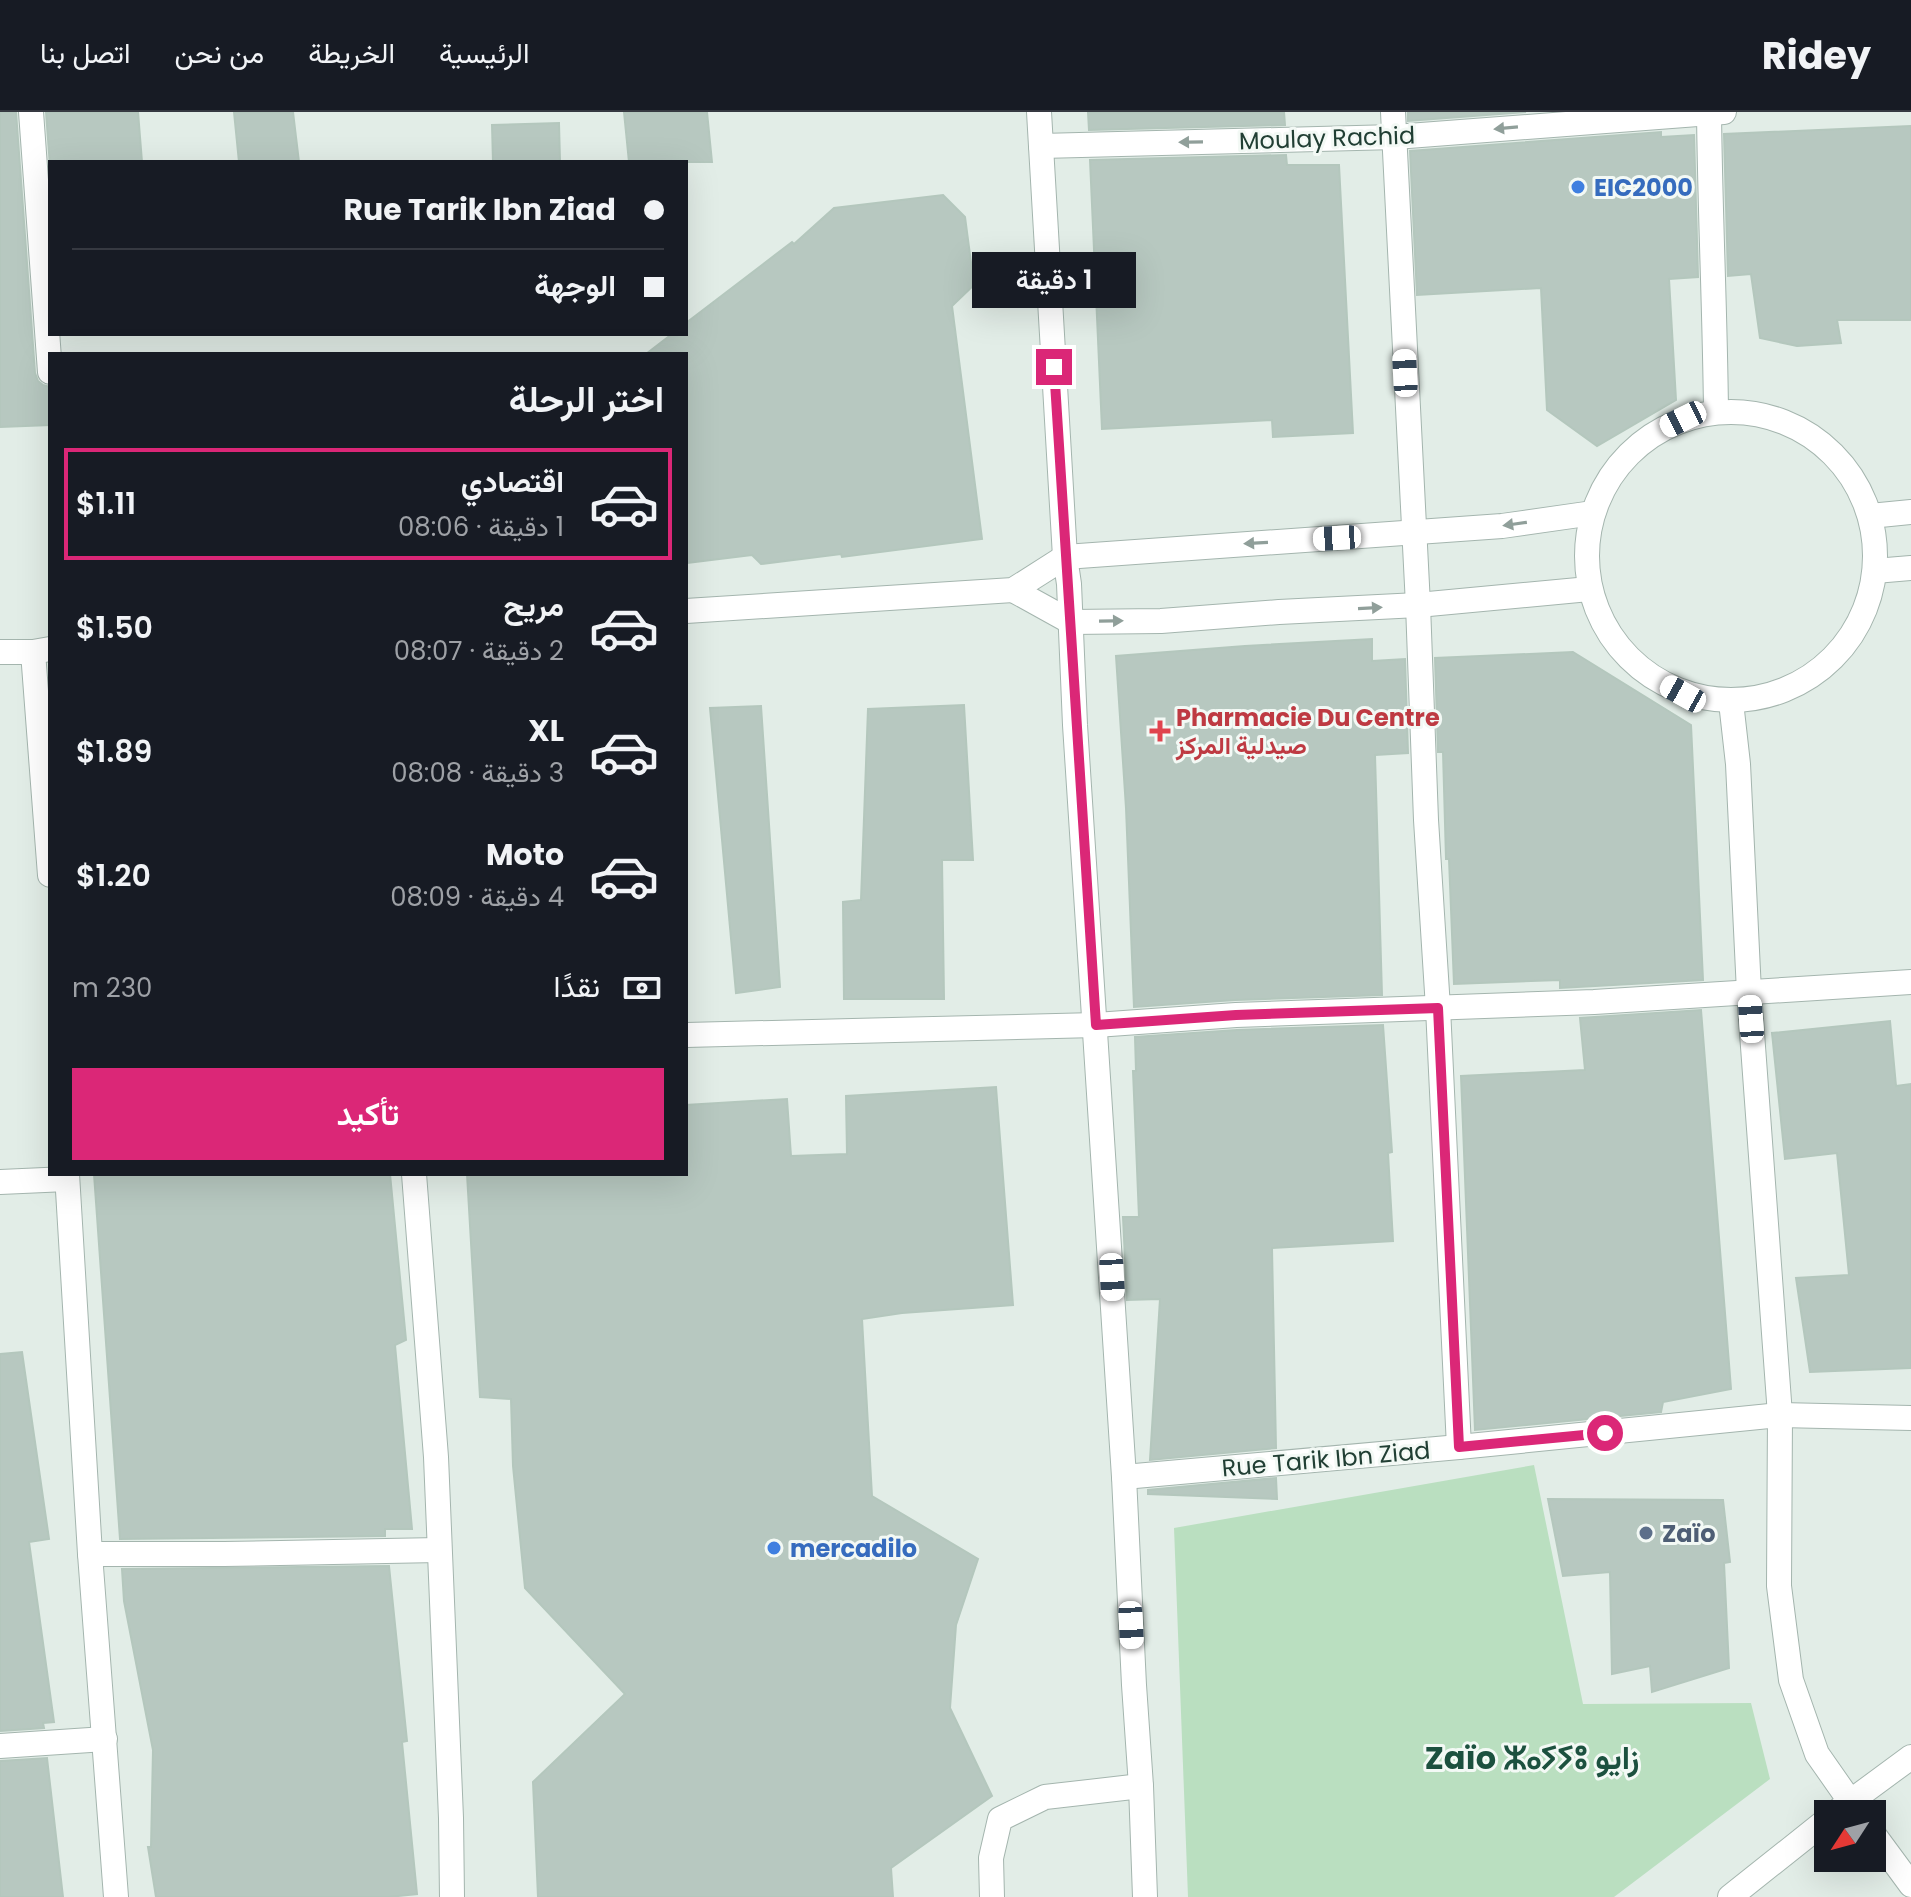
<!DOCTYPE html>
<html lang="ar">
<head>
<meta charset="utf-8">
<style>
	body { margin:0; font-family:Poppins,Vazirmatn,"Noto Sans Tifinagh",sans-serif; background:#242831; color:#f1f3f6; direction:rtl; height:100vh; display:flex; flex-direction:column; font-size:30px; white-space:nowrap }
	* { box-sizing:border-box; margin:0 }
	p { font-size:26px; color:#9ea1a6 }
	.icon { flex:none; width:44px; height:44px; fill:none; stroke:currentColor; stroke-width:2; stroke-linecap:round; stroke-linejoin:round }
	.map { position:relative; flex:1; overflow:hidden; direction:ltr }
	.details { position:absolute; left:48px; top:240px; width:640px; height:824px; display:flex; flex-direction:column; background:#171b24; border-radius:0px; box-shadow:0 8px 32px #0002; direction:rtl }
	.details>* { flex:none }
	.banner { position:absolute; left:48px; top:48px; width:640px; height:176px; border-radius:0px; box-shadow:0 8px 32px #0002; direction:rtl; display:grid; align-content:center; height:176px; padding:0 24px; background:#171b24 }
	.needle { width:52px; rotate:234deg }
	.controls { position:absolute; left:1814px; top:1688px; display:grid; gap:16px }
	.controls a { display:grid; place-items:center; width:72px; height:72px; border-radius:0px; background:#171b24; box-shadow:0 8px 32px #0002; font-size:40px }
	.end { position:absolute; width:36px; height:36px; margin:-18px; border:10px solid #db2777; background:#fff; box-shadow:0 0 0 4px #fff }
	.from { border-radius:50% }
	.bubble { position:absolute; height:56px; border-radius:0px; background:#171b24; box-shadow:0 8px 32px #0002; font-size:26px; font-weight:600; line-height:56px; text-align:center; direction:rtl }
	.car { position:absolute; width:24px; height:48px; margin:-24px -12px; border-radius:10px; box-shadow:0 0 6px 2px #0007; background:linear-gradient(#fff 24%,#345 0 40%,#fff 0 76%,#345 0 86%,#fff 0) }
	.banner b { display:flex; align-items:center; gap:28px; height:76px; font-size:30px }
	.banner b+b { border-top:2px solid #363941 }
	.banner i { width:20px; height:20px; background:#f1f3f6 }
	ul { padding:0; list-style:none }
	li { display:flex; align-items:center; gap:24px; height:112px; margin:0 16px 12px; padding:0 8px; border:4px solid transparent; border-radius:0px }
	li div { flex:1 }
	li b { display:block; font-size:30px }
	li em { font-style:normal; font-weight:600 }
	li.active { border-color:#db2777 }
	li>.icon { width:72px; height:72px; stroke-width:1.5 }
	h2 { padding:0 24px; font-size:36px; line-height:96px }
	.pay { display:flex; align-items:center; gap:20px; height:88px; padding:0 24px; font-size:30px }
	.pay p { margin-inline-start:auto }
	.button { display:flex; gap:16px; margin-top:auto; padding:16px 24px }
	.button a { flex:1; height:92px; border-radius:0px; background:#db2777; color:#fff; font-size:32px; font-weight:600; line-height:92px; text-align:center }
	header { display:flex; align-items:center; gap:48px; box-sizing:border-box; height:112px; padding:0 40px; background:#171b24; border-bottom:2px solid #363941 }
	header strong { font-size:38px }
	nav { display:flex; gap:44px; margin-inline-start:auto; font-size:28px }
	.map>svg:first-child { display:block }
	.green { fill:#badfc0 }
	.building { fill:#b7c8c0; stroke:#b4c7bd; stroke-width:2 }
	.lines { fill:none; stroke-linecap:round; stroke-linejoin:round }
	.minor-casing { stroke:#a4b5ae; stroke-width:26 }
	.minor { stroke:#fff; stroke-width:24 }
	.oneway { fill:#909f9a }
	.route { stroke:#db2777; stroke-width:10 }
	.shop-dot { fill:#3f7fe0; stroke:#f3f9f5; stroke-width:3 }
	.health-dot { fill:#e0444e; stroke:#f3f9f5; stroke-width:3 }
	.service-dot { fill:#5c6f8a; stroke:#f3f9f5; stroke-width:3 }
	.labels { text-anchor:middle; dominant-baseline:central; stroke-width:6; stroke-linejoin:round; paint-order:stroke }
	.street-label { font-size:24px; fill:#213f34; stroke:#f3f9f5 }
	.shop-label { font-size:24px; font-weight:bold; fill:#366cbe; stroke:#f3f9f5; text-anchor:start }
	.health-label { font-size:24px; font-weight:bold; fill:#be3a42; stroke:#f3f9f5; text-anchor:start }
	.service-label { font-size:24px; font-weight:bold; fill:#4e5e75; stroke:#f3f9f5; text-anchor:start }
	.district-label { font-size:32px; font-weight:bold; fill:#1c513f; stroke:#f3f9f5 }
</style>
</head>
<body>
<header>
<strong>Ridey</strong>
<nav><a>الرئيسية</a><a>الخريطة</a><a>من نحن</a><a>اتصل بنا</a></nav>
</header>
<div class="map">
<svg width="1911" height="1785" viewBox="0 0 1911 1785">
	<rect width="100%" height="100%" fill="#e2ede7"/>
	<!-- green -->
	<path class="green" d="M 1534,1353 L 1583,1592 L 1751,1591 L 1770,1667 L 1614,1785 L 1188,1785 L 1174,1416 Z"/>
	<!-- building -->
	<g class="building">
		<path d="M 0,0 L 16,0 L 35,261 L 38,269 L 43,273 L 50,275 L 50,313 L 0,315 Z"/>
		<path d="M 46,0 L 138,0 L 142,50 L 50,50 L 50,54 Z"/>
		<path d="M 234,0 L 293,0 L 299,50 L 239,50 Z"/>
		<path d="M 624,0 L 707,0 L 712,50 L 629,50 Z"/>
		<path d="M 1088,0 L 1284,0 L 1285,13 L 1089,18 Z"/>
		<path d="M 1408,0 L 1526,0 L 1408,9 Z"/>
		<path d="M 559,11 L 560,50 L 493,50 L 492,13 Z"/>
		<path d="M 1911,14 L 1911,208 L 1837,208 L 1841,231 L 1797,234 L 1760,226 L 1751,162 L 1728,164 L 1724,22 Z"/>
		<path d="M 1661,20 L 1661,25 L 1694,23 L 1698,165 L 1669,167 L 1676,288 L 1597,334 L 1547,298 L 1541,176 L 1417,183 L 1410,39 Z"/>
		<path d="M 1286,43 L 1287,53 L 1339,53 L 1353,321 L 1273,325 L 1272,308 L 1102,317 L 1090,48 Z"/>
		<path d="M 943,83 L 965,105 L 974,173 L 952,194 L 982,427 L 842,445 L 841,442 L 761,452 L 752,443 L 686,451 L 686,242 L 646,242 L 672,222 L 686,222 L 686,211 L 792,130 L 794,132 L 834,96 Z"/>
		<path d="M 1372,527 L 1372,549 L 1405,547 L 1408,641 L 1375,643 L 1382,883 L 1235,888 L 1134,895 L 1126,696 L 1116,544 L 1245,534 Z"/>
		<path d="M 1573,540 L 1691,613 L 1703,868 L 1560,876 L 1560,868 L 1454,872 L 1449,747 L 1446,747 L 1443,640 L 1438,640 L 1435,546 Z"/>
		<path d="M 964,593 L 973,748 L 942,748 L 944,887 L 844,887 L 843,790 L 861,788 L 868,597 Z"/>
		<path d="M 761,594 L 780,875 L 736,881 L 710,596 Z"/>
		<path d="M 1701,898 L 1731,1277 L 1663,1290 L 1661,1300 L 1475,1318 L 1461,964 L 1585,958 L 1580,906 Z"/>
		<path d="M 1890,909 L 1896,974 L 1911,972 L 1911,1256 L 1810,1260 L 1796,1166 L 1849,1163 L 1837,1041 L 1785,1047 L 1772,921 Z"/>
		<path d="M 1383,913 L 1392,1040 L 1388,1041 L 1393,1129 L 1272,1136 L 1276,1336 L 1150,1348 L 1160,1187 L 1127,1188 L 1123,1105 L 1139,1105 L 1133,959 L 1136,959 L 1135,925 L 1237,918 Z"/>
		<path d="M 996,975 L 1013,1193 L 902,1201 L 862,1207 L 872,1384 L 978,1447 L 956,1513 L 950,1596 L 992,1684 L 891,1756 L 893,1785 L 538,1785 L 533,1670 L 625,1582 L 525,1476 L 513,1354 L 511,1287 L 480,1285 L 467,1062 L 686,1062 L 686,993 L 787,987 L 791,1044 L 847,1042 L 846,984 Z"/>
		<path d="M 94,1062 L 390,1062 L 406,1228 L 395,1233 L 412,1417 L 385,1417 L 385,1424 L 120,1427 Z"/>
		<path d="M 22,1240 L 49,1427 L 29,1430 L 54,1610 L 43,1611 L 44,1616 L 0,1619 L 0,1242 Z"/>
		<path d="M 1276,1366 L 1277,1387 L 1148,1382 L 1148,1378 Z"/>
		<path d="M 1548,1387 L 1723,1388 L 1730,1450 L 1724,1451 L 1729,1556 L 1652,1580 L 1650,1554 L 1612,1562 L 1610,1460 L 1563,1464 Z"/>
		<path d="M 389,1454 L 407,1629 L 402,1630 L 417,1782 L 389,1785 L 156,1785 L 148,1735 L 151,1735 L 153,1638 L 124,1489 L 122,1457 Z"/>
		<path d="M 47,1646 L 63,1785 L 0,1785 L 0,1649 Z"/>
	</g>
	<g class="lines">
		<!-- minor casing -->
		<g class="minor-casing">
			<g id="minor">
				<path d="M 31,0 L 50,260"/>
				<path d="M 1039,0 L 1065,445 L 1069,472 L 1075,613 L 1124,1365 L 1134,1573 L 1141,1674 L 1145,1785"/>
				<path d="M 1393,0 L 1418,493 L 1426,708 L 1438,896 L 1459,1335"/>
				<path d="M 1709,0 C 1710,100 1715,200 1716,300"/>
				<path d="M 1041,34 L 1395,25 L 1724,0"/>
				<circle cx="1731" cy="444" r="144"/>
				<path d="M 1870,404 L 1911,400"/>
				<path d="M 1875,459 L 1911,456"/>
				<path d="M 1013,478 L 1071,510 L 1161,509 L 1279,500 L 1418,493 L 1589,477"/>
				<path d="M 686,499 L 1013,478 L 1065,445 L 1502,414 L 1593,401"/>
				<path d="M 0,540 L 33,540 L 50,537"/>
				<path d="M 33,540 L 50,763"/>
				<path d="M 1731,590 L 1738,652 L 1749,880 L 1780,1303 L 1779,1474 L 1791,1568 L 1817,1642 L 1859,1702"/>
				<path d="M 686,923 L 1096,913 L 1236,903 L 1594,890 L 1911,870"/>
				<path d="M 67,1062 L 90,1442 L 116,1785"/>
				<path d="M 414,1062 L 436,1345 L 451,1706 L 452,1785"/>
				<path d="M 0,1070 L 67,1067"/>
				<path d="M 1124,1365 L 1459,1335 L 1780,1303 L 1911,1306"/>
				<path d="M 90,1442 L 224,1442 L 439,1438"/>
				<path d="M 0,1634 L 105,1627"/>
				<path d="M 1839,1698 L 1911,1645"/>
				<path d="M 1872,1720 L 1911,1773"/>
				<path d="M 992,1785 L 991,1746 L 1000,1707 L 1045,1685 L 1141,1674"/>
				<path d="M 1730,1785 L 1828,1707"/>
			</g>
		</g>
		<!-- minor -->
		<use href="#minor" class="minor"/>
	</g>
	<!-- one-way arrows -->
	<defs><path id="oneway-solid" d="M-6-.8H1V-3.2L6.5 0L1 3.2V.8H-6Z" transform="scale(2)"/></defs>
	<g class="oneway">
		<use href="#oneway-solid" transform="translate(1506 16) rotate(175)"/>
		<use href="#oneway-solid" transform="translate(1191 30) rotate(179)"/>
		<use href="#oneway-solid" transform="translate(1515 412) rotate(172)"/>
		<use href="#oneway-solid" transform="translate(1256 431) rotate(177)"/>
		<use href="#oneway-solid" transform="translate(1370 496) rotate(-3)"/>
		<use href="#oneway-solid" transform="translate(1111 509) rotate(-1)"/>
	</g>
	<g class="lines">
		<!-- route -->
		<path class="route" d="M 1054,255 L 1096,913 L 1236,903 L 1438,896 L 1459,1335 L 1605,1321"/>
	</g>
	<!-- markers -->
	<g class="shop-dot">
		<circle cx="1578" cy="75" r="8"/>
		<circle cx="774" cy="1436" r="8"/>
	</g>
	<path class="health-dot" d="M1156 607h8v8h8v8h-8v8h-8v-8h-8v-8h8z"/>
	<circle class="service-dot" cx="1646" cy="1421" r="8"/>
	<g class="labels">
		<!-- street labels -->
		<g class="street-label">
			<text transform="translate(1327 26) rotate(-2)">Moulay Rachid</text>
			<text transform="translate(1326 1347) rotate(-5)">Rue Tarik Ibn Ziad</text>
		</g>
		<!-- shop labels -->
		<g class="shop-label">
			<text x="1594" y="75">EIC2000</text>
			<text x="790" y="1436">mercadilo</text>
		</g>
		<!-- health labels -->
		<g class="health-label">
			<text x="1176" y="605">Pharmacie Du Centre<tspan x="1176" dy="28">صيدلية المركز</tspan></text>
		</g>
		<!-- service labels -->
		<g class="service-label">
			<text x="1662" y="1421">Zaïo</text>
		</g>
		<!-- district labels -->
		<g class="district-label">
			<text x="1532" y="1645">Zaïo ⵣⴰⵢⵢⵓ زايو</text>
		</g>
	</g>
</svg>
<div class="controls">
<a><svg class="needle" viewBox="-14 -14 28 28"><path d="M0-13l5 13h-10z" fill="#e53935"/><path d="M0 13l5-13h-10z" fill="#9ea1a6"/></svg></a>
</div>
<i class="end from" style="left:1605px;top:1321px"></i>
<i class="end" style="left:1054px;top:255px"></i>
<div class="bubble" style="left:972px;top:140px;width:164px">1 دقيقة</div>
<i class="car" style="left:1405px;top:261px;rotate:357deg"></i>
<i class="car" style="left:1683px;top:307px;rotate:244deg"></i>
<i class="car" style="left:1337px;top:426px;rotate:267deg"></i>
<i class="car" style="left:1683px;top:582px;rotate:299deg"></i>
<i class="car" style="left:1751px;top:907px;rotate:356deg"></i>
<i class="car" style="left:1112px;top:1165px;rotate:177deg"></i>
<i class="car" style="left:1131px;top:1513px;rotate:177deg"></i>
<div class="banner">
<b><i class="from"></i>Rue Tarik Ibn Ziad</b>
<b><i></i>الوجهة</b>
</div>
<section class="details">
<h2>اختر الرحلة</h2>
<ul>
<li class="active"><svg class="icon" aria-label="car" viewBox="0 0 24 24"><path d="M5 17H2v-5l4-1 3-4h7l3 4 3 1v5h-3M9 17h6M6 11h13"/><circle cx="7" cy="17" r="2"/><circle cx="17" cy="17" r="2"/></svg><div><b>اقتصادي</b><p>1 دقيقة · 08:06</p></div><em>$1.11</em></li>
<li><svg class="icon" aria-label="car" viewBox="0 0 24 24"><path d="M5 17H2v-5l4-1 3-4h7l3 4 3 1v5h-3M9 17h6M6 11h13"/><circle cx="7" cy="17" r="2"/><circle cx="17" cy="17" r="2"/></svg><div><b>مريح</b><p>2 دقيقة · 08:07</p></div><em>$1.50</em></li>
<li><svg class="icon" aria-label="car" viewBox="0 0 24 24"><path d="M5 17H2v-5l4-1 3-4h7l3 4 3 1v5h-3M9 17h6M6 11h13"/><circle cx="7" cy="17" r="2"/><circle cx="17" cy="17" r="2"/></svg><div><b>XL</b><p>3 دقيقة · 08:08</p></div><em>$1.89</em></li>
<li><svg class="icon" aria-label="car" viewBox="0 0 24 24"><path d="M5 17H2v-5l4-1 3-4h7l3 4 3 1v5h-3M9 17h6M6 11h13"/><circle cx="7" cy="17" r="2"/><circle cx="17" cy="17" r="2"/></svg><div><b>Moto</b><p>4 دقيقة · 08:09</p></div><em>$1.20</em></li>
</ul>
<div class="pay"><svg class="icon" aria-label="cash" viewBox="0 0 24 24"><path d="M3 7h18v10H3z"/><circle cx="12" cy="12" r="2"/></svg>نقدًا<p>230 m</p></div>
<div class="button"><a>تأكيد</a></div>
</section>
</div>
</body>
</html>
